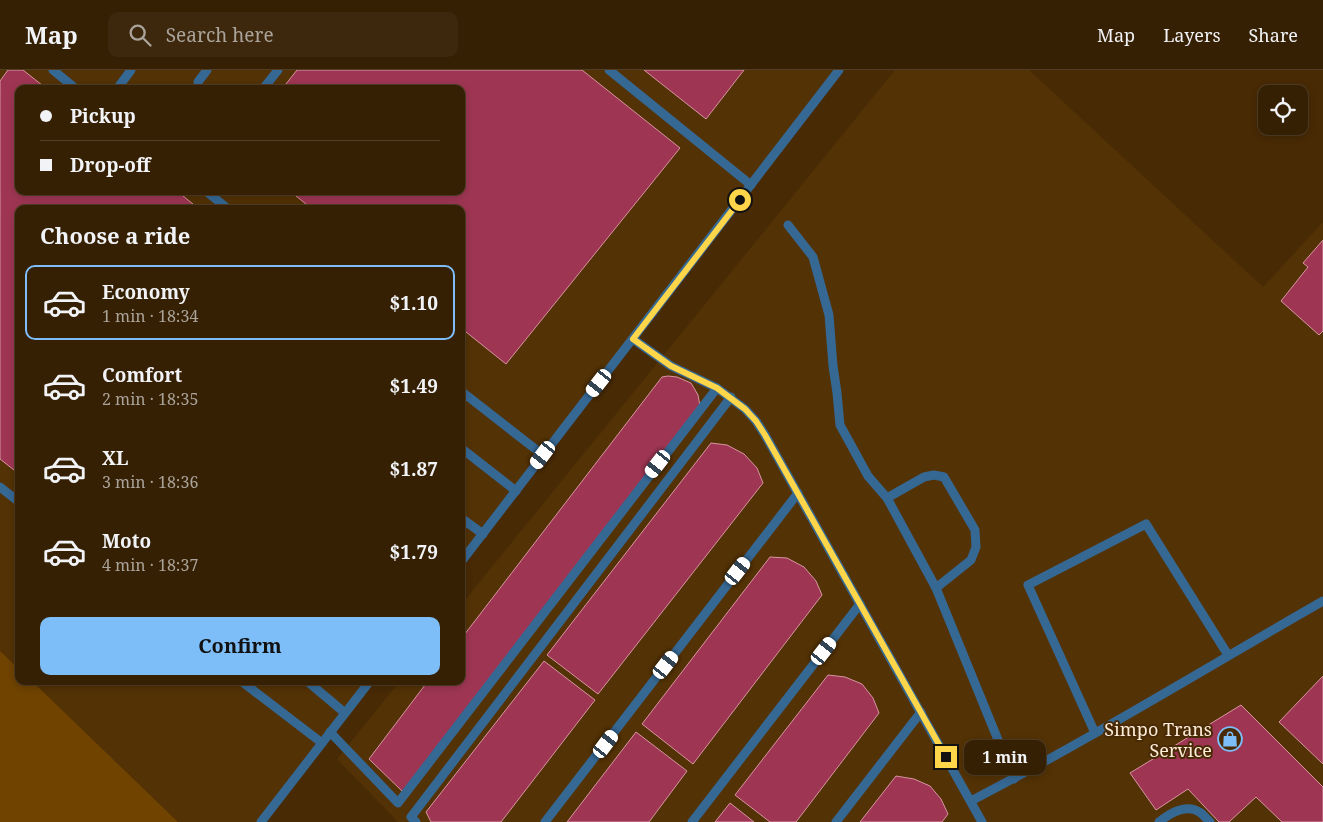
<!DOCTYPE html>
<html lang="en">
<head>
<meta charset="utf-8">
<style>
	body { margin:0; font-family:"Noto Serif",serif; background:#3d280e; color:#f1f3f6; height:100vh; display:flex; flex-direction:column; font-size:19px; white-space:nowrap }
	* { box-sizing:border-box; margin:0 }
	p { font-size:16px; color:#aaa39a }
	.icon { flex:none; width:28px; height:28px; fill:none; stroke:currentColor; stroke-width:2; stroke-linecap:round; stroke-linejoin:round }
	.map { position:relative; flex:1; overflow:hidden }
	.side { position:absolute; left:15px; top:135px; width:450px; height:480px; display:flex; flex-direction:column; background:#362004; border-radius:10px; box-shadow:0 2px 8px #0003,0 0 0 1px #503e26 }
	.side>* { flex:none }
	.guide { position:absolute; left:15px; top:15px; width:450px; height:110px; border-radius:10px; box-shadow:0 2px 8px #0003,0 0 0 1px #503e26; display:grid; align-content:center; height:110px; padding:0 25px; background:#362004 }
	.buttons { position:absolute; left:1258px; top:15px; display:grid; gap:10px }
	.buttons a { display:grid; place-items:center; width:50px; height:50px; border-radius:10px; background:#362004; box-shadow:0 2px 8px #0003,0 0 0 1px #503e26; font-size:25px }
	.end { position:absolute; width:22px; height:22px; margin:-11px; border:6px solid #ffd54a; background:#111; box-shadow:0 0 0 2px #111 }
	.from { border-radius:50% }
	.bubble { position:absolute; height:35px; border-radius:10px; background:#362004; box-shadow:0 2px 8px #0003,0 0 0 1px #503e26; font-size:16px; font-weight:700; line-height:35px; text-align:center }
	.car { position:absolute; width:15px; height:30px; margin:-15px -8px; border-radius:6px; box-shadow:0 0 4px 1px #0007; background:linear-gradient(#fff 24%,#345 0 40%,#fff 0 76%,#345 0 86%,#fff 0) }
	.guide b { display:flex; align-items:center; gap:18px; height:48px; font-size:19px }
	.guide b+b { border-top:1px solid #503e26 }
	.guide i { width:12px; height:12px; background:#f1f3f6 }
	ul { padding:0; list-style:none }
	li { display:flex; align-items:center; gap:15px; height:75px; margin:0 10px 8px; padding:0 15px; border:2px solid transparent; border-radius:10px }
	li div { flex:1 }
	li b { display:block; font-size:19px }
	li em { font-style:normal; font-weight:700 }
	li.active { border-color:#7dbef9 }
	li>.icon { width:45px; height:45px; stroke-width:1.5 }
	h2 { padding:0 25px; font-size:22px; line-height:60px }
	.cta { display:flex; gap:10px; margin-top:auto; padding:10px 25px }
	.cta a { flex:1; height:58px; border-radius:10px; background:#7dbef9; color:#111; font-size:20px; font-weight:700; line-height:58px; text-align:center }
	header { display:flex; align-items:center; gap:30px; box-sizing:border-box; height:70px; padding:0 25px; background:#362004; border-bottom:1px solid #503e26 }
	header strong { font-size:24px }
	nav { display:flex; gap:28px; margin-inline-start:auto; font-size:18px }
	.search { width:350px; height:45px; background:#3d280e; display:flex; align-items:center; gap:12px; box-sizing:border-box; padding:0 18px; border-radius:10px; color:#aaa39a; font-size:19px }
	.map>svg:first-child { display:block }
	.built { fill:#533205; fill-rule:evenodd }
	.green { fill:#704301 }
	.building { fill:#9e3653; stroke:#d895a2 }
	.lines { fill:none; stroke-linecap:round; stroke-linejoin:round }
	.service { stroke:#366894; stroke-width:9 }
	.route { stroke:#ffd54a; stroke-width:6 }
	.labels { text-anchor:middle; dominant-baseline:central; stroke-width:4; stroke-linejoin:round; paint-order:stroke }
	.poi-label { font-size:18px; fill:#ffecd9; stroke:#482a05; text-anchor:end }
</style>
</head>
<body>
<header>
<strong>Map</strong>
<div class="search"><svg class="icon" aria-label="search" viewBox="0 0 24 24"><circle cx="10" cy="10" r="6"/><path d="M15 15l6 6"/></svg>Search here</div>
<nav><a>Map</a><a>Layers</a><a>Share</a></nav>
</header>
<div class="map">
<svg width="1323" height="752" viewBox="0 0 1323 752">
	<rect width="100%" height="100%" fill="#482a05"/>
	<!-- built -->
	<g class="built">
		<path d="M 0,0 L 844,0 L 461,492 L 461,139 L 19,139 L 19,599 L 0,581 ZM 19,19 L 461,19 L 461,121 L 19,121 Z"/>
		<path d="M 895,0 L 1029,0 L 1263,217 L 1323,152 L 1323,752 L 398,752 L 337,689 L 400,611 L 461,611 L 461,535 Z"/>
		<path d="M 32,611 L 369,611 L 260,752 L 178,752 Z"/>
	</g>
	<!-- green -->
	<path class="green" d="M 0,581 L 19,599 L 19,611 L 32,611 L 178,752 L 0,752 Z"/>
	<!-- building -->
	<g class="building">
		<path d="M 8,0 L 23,0 L 47,19 L 19,19 L 19,121 L 177,121 L 199,139 L 19,139 L 19,404 L 0,389 L 0,11 Z"/>
		<path d="M 297,0 L 582,0 L 680,78 L 506,294 L 461,258 L 461,139 L 312,139 L 290,121 L 461,121 L 461,19 L 282,19 Z"/>
		<path d="M 644,0 L 744,0 L 706,49 Z"/>
		<path d="M 1323,170 L 1323,261 L 1319,265 L 1281,231 L 1308,197 L 1303,193 Z"/>
		<path d="M 668,306 L 677,307 L 691,313 L 698,325 L 700,336 L 403,722 L 369,689 L 428,611 L 461,611 L 461,569 L 662,307 Z"/>
		<path d="M 711,373 L 727,375 L 744,384 L 757,398 L 763,413 L 598,624 L 547,585 Z"/>
		<path d="M 770,487 L 787,488 L 804,497 L 816,511 L 822,525 L 693,694 L 642,654 Z"/>
		<path d="M 544,591 L 595,630 L 501,752 L 431,752 L 426,742 Z"/>
		<path d="M 828,605 L 845,607 L 862,614 L 873,628 L 879,643 L 796,752 L 770,752 L 735,725 Z"/>
		<path d="M 1323,606 L 1323,694 L 1279,652 Z"/>
		<path d="M 1241,635 L 1323,717 L 1323,752 L 1282,752 L 1256,727 L 1229,752 L 1219,752 L 1188,719 L 1156,740 L 1130,703 Z"/>
		<path d="M 636,662 L 687,701 L 649,752 L 567,752 Z"/>
		<path d="M 896,706 L 914,709 L 930,716 L 941,729 L 948,744 L 942,752 L 860,752 Z"/>
		<path d="M 730,733 L 754,752 L 715,752 Z"/>
	</g>
	<g class="lines">
		<!-- service -->
		<g class="service">
			<path d="M 53,0 L 76,19"/>
			<path d="M 609,0 L 751,115"/>
			<path d="M 198,12 L 207,0"/>
			<path d="M 117,19 L 131,0"/>
			<path d="M 263,19 L 278,0"/>
			<path d="M 206,121 L 228,139"/>
			<path d="M 788,155 L 813,187 L 829,245 L 833,296 L 837,323 L 840,355 L 868,406 L 887,428 L 936,518 L 1014,709"/>
			<path d="M 633,269 L 671,296 L 717,318 L 745,339 L 756,351 L 765,365 L 982,752"/>
			<path d="M 461,321 L 543,385"/>
			<path d="M 461,378 L 516,421"/>
			<path d="M 0,417 L 19,432"/>
			<path d="M 887,428 L 924,407 L 934,405 L 944,407 L 975,460 L 976,477 L 971,490 L 936,518"/>
			<path d="M 461,448 L 483,464"/>
			<path d="M 461,492 L 839,0"/>
			<path d="M 241,611 L 322,673"/>
			<path d="M 307,611 L 345,643"/>
			<path d="M 330,662 L 398,733 L 717,318"/>
			<path d="M 1095,663 L 1028,515 L 1146,454 L 1228,585"/>
			<path d="M 971,731 C 1090,669 1206,598 1323,531"/>
			<path d="M 261,752 L 370,611"/>
			<path d="M 416,752 L 411,747 L 731,327"/>
			<path d="M 545,752 L 798,423"/>
			<path d="M 692,752 L 860,534"/>
			<path d="M 836,752 L 921,642"/>
			<path d="M 1159,752 C 1170,743 1187,733 1201,743 C 1204,746 1207,749 1210,752"/>
		</g>
	</g>
	<g class="lines">
		<!-- route -->
		<path class="route" d="M 740,130 L 633,269 L 671,296 L 717,318 L 745,339 L 756,351 L 765,365 L 946,687"/>
	</g>
	<!-- icons -->
	<defs>
		<g id="shop-ring" transform="scale(1.25)"><circle r="9.5" fill="#482a05" stroke="#7dbef9" stroke-width="1.5"/><path d="M-5-2.5h2.3a2.7 3.5 0 0 1 5.4 0H5L5.5 6h-11ZM-1.5-2.5h3a1.5 2.3 0 0 0-3 0Z" fill="#7dbef9"/></g>
	</defs>
	<g fill-rule="evenodd">
		<use href="#shop-ring" x="1230" y="669"/>
	</g>
	<g class="labels">
		<!-- poi labels -->
		<g class="poi-label">
			<text x="1212" y="659">Simpo Trans<tspan x="1212" dy="21">Service</tspan></text>
		</g>
	</g>
</svg>
<div class="buttons">
<a><svg class="icon" aria-label="locate" viewBox="0 0 24 24"><circle cx="12" cy="12" r="6"/><path d="M12 2v4M12 18v4M2 12h4M18 12h4"/></svg></a>
</div>
<i class="end from" style="left:740px;top:130px"></i>
<i class="end" style="left:946px;top:687px"></i>
<div class="bubble" style="left:964px;top:670px;width:82px">1 min</div>
<i class="car" style="left:599px;top:313px;rotate:218deg"></i>
<i class="car" style="left:543px;top:385px;rotate:217deg"></i>
<i class="car" style="left:658px;top:394px;rotate:218deg"></i>
<i class="car" style="left:738px;top:501px;rotate:38deg"></i>
<i class="car" style="left:824px;top:581px;rotate:38deg"></i>
<i class="car" style="left:666px;top:595px;rotate:38deg"></i>
<i class="car" style="left:606px;top:674px;rotate:37deg"></i>
<div class="guide">
<b><i class="from"></i>Pickup</b>
<b><i></i>Drop-off</b>
</div>
<section class="side">
<h2>Choose a ride</h2>
<ul>
<li class="active"><svg class="icon" aria-label="car" viewBox="0 0 24 24"><path d="M5 17H2v-5l4-1 3-4h7l3 4 3 1v5h-3M9 17h6M6 11h13"/><circle cx="7" cy="17" r="2"/><circle cx="17" cy="17" r="2"/></svg><div><b>Economy</b><p>1 min · 18:34</p></div><em>$1.10</em></li>
<li><svg class="icon" aria-label="car" viewBox="0 0 24 24"><path d="M5 17H2v-5l4-1 3-4h7l3 4 3 1v5h-3M9 17h6M6 11h13"/><circle cx="7" cy="17" r="2"/><circle cx="17" cy="17" r="2"/></svg><div><b>Comfort</b><p>2 min · 18:35</p></div><em>$1.49</em></li>
<li><svg class="icon" aria-label="car" viewBox="0 0 24 24"><path d="M5 17H2v-5l4-1 3-4h7l3 4 3 1v5h-3M9 17h6M6 11h13"/><circle cx="7" cy="17" r="2"/><circle cx="17" cy="17" r="2"/></svg><div><b>XL</b><p>3 min · 18:36</p></div><em>$1.87</em></li>
<li><svg class="icon" aria-label="car" viewBox="0 0 24 24"><path d="M5 17H2v-5l4-1 3-4h7l3 4 3 1v5h-3M9 17h6M6 11h13"/><circle cx="7" cy="17" r="2"/><circle cx="17" cy="17" r="2"/></svg><div><b>Moto</b><p>4 min · 18:37</p></div><em>$1.79</em></li>
</ul>
<div class="cta"><a>Confirm</a></div>
</section>
</div>
</body>
</html>
